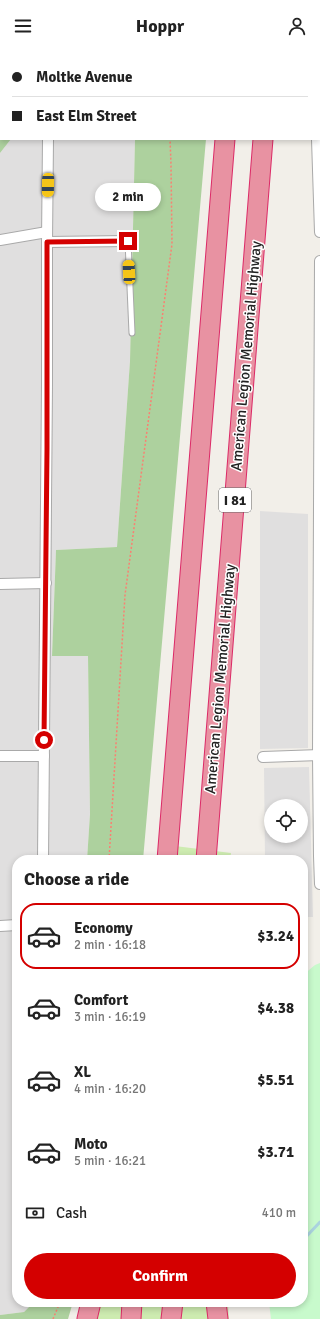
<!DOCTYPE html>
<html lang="en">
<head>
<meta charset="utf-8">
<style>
	body { margin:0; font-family:Signika,sans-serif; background:#f2f2f2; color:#222; height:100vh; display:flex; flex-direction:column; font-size:15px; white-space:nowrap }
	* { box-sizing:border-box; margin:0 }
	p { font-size:13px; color:#767676 }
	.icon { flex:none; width:22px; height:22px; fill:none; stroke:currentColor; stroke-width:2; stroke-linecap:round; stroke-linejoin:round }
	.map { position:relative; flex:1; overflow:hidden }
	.drawer { position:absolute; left:12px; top:803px; width:296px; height:452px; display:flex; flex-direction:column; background:#fff; border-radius:16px; box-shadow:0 2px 6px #0003 }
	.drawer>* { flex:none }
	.guide { position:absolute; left:0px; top:0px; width:320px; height:88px; box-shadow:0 2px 6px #0003; display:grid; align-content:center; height:88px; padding:0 12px; background:#fff }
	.buttons { position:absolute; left:264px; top:747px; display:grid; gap:8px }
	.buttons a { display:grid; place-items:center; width:44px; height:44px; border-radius:50%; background:#fff; box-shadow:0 2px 6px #0003; font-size:20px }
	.end { position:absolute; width:18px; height:18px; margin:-9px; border:5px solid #d40000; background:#fff; box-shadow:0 0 0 2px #fff }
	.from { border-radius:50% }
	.bubble { position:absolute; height:28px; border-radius:14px; background:#fff; box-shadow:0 2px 6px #0003; font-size:13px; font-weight:800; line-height:28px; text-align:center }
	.car { position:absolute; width:12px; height:24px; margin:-12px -6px; border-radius:5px; box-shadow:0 0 3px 1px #0007; background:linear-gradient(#f5c518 24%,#345 0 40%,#f5c518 0 76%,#345 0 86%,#f5c518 0) }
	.guide b { display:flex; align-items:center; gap:14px; height:38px; font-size:15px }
	.guide b+b { border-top:1px solid #e0e0e0 }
	.guide i { width:10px; height:10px; background:#222 }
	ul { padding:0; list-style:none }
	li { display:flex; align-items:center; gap:12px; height:66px; margin:0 8px 6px; padding:0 4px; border:2px solid transparent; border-radius:16px }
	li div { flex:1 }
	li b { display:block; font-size:15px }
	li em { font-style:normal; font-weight:800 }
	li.on { border-color:#d40000 }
	li>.icon { width:36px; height:36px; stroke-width:1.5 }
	h2 { padding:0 12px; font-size:18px; line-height:48px }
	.pay { display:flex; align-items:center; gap:10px; height:44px; padding:0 12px; font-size:15px }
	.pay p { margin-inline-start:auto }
	.primary-button { display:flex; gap:8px; margin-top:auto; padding:8px 12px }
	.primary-button a { flex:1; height:46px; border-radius:24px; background:#d40000; color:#fff; font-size:16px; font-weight:800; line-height:46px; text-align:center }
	header { display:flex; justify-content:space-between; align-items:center; height:52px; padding:0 12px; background:#fff; font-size:18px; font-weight:800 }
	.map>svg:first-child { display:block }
	.residential { fill:#e0dfdf; fill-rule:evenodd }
	.grass { fill:#cdebb0 }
	.forest { fill:#add19e }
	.park { fill:#c8facc }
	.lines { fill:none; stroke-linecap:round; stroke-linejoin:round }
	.stream { stroke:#aad3df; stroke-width:3 }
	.lane-casing { stroke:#a9a9a9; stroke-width:7 }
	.street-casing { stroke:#a9a9a9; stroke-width:12 }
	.highway-casing { stroke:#dc2a67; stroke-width:21 }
	.path { stroke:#fa8072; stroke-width:1.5; stroke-dasharray:2 2; stroke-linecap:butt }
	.lane { stroke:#fff; stroke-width:5 }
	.street { stroke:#fff; stroke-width:10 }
	.highway { stroke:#e892a2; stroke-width:19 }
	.route { stroke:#d40000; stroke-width:5 }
	.labels { text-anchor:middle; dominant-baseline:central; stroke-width:3; stroke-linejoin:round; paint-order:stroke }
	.shield { fill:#fff; stroke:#646464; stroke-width:1 }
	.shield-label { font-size:14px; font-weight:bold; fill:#222 }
	.street-label { font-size:15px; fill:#222; stroke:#fff }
</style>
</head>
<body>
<header><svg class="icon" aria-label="menu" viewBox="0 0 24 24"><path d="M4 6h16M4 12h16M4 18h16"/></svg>Hoppr<svg class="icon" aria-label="person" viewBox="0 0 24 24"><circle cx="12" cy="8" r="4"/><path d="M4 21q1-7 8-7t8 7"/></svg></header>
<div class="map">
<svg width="320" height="1267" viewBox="0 0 320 1267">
	<rect width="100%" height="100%" fill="#f2efe9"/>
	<!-- residential -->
	<g class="residential">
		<path d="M 0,0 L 137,0 L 1,1 L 1,16 Z"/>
		<path d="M 11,87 L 135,87 L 130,309 L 117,495 L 56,498 L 52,604 L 88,604 L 90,762 L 87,808 L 17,808 L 17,1250 L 34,1250 L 24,1260 L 0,1263 L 0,101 Z"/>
		<path d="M 260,459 L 308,462 L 308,696 L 260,697 Z"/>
		<path d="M 309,715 L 313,865 L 303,865 L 303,808 L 265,808 L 264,716 ZM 271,754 L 301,754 L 301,784 L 271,784 Z"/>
	</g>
	<!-- grass -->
	<g class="grass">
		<path d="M 175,794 L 231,801 L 230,808 L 174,808 Z"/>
		<path d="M 99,1250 L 228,1250 L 229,1267 L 94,1267 Z"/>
	</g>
	<!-- forest -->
	<g class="forest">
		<path d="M 0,15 L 1,87 L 11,87 L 0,101 Z"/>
		<path d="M 135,87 L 206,87 L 143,808 L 87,808 L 90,762 L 88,604 L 52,604 L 56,498 L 117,495 L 130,309 Z"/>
		<path d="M 34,1250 L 73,1250 L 68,1267 L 0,1267 L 0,1263 L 24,1260 Z"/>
	</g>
	<!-- park -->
	<path class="park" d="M 320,911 L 320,1267 L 271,1267 L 269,1250 L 303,1250 L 303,923 L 315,913 Z"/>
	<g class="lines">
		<!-- stream -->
		<g class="stream">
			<path d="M 303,1188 L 320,1170"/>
			<path d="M 242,1253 L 247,1250"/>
		</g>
		<!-- lane casing -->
		<g class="lane-casing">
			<path id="lane" d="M 128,189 L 132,281"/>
		</g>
		<!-- street casing -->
		<g class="street-casing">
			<g id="street">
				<path d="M 50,1 L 50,0"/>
				<path d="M 319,10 L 319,0"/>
				<path d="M 317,87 L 320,180"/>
				<path d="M 0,188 L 47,180"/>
				<path d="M 47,190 L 128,189"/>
				<path d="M 320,209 L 318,703 L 319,804 L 320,832"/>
				<path d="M 0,532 L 46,531"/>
				<path d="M 0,704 L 44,704"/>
				<path d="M 263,705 L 320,703"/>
				<path d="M 43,808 L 47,333 L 47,190 L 48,87"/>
				<path d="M 0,874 L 17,873"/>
			</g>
		</g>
		<!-- highway casing -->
		<g class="highway-casing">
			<g id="highway">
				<path d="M 231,1 L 231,0"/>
				<path d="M 270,1 L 270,0"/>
				<path d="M 167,808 L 225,87"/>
				<path d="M 206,808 L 263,87"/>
				<path d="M 216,1250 L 218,1267"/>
				<path d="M 87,1267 L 91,1250"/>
				<path d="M 131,1267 L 132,1250"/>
				<path d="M 171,1267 L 173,1250"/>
			</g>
		</g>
		<!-- path -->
		<g class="path">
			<path d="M 163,0 L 164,1"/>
			<path d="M 109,808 L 125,543 L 172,192 L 171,112 L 170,87"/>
			<path d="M 53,1267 L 60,1250"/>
		</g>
		<!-- lane -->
		<use href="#lane" class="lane"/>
		<!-- street -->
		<use href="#street" class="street"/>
		<!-- highway -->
		<use href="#highway" class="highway"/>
	</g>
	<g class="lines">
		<!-- route -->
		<path class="route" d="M 44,688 L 47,397 L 47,190 L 128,189"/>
	</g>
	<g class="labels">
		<!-- shield labels -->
		<rect class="shield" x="219" y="436" width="32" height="24" rx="3"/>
		<g class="shield-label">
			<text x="235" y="448">I 81</text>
		</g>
		<!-- street labels -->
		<g class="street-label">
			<text transform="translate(246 304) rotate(-85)">American Legion Memorial Highway</text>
			<text transform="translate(220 627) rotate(-85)">American Legion Memorial Highway</text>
		</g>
	</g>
</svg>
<div class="buttons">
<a><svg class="icon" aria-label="locate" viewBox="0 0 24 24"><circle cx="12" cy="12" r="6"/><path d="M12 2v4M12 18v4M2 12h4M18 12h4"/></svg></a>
</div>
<i class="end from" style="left:44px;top:688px"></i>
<i class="end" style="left:128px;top:189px"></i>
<div class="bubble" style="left:95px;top:131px;width:66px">2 min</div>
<i class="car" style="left:48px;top:133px;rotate:181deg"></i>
<i class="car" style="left:129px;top:220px;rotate:357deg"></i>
<div class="guide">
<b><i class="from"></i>Moltke Avenue</b>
<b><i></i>East Elm Street</b>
</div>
<section class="drawer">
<h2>Choose a ride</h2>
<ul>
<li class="on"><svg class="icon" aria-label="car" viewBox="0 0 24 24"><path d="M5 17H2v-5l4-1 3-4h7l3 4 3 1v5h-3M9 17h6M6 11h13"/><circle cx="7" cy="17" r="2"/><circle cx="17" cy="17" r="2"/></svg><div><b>Economy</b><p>2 min · 16:18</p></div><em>$3.24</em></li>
<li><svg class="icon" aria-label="car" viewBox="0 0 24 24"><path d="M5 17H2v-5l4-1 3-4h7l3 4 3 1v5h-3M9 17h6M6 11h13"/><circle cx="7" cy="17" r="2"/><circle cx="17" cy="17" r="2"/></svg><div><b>Comfort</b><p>3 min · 16:19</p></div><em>$4.38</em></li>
<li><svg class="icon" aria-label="car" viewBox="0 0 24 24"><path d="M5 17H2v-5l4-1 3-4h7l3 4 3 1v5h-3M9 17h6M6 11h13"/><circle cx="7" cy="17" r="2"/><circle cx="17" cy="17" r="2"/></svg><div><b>XL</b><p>4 min · 16:20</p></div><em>$5.51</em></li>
<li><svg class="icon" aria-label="car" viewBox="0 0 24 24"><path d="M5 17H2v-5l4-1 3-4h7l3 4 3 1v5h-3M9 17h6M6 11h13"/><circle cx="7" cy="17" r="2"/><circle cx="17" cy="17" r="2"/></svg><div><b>Moto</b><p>5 min · 16:21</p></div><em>$3.71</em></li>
</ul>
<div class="pay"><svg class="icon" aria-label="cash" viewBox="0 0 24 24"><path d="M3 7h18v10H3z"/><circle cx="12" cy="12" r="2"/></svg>Cash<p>410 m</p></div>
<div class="primary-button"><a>Confirm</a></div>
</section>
</div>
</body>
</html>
